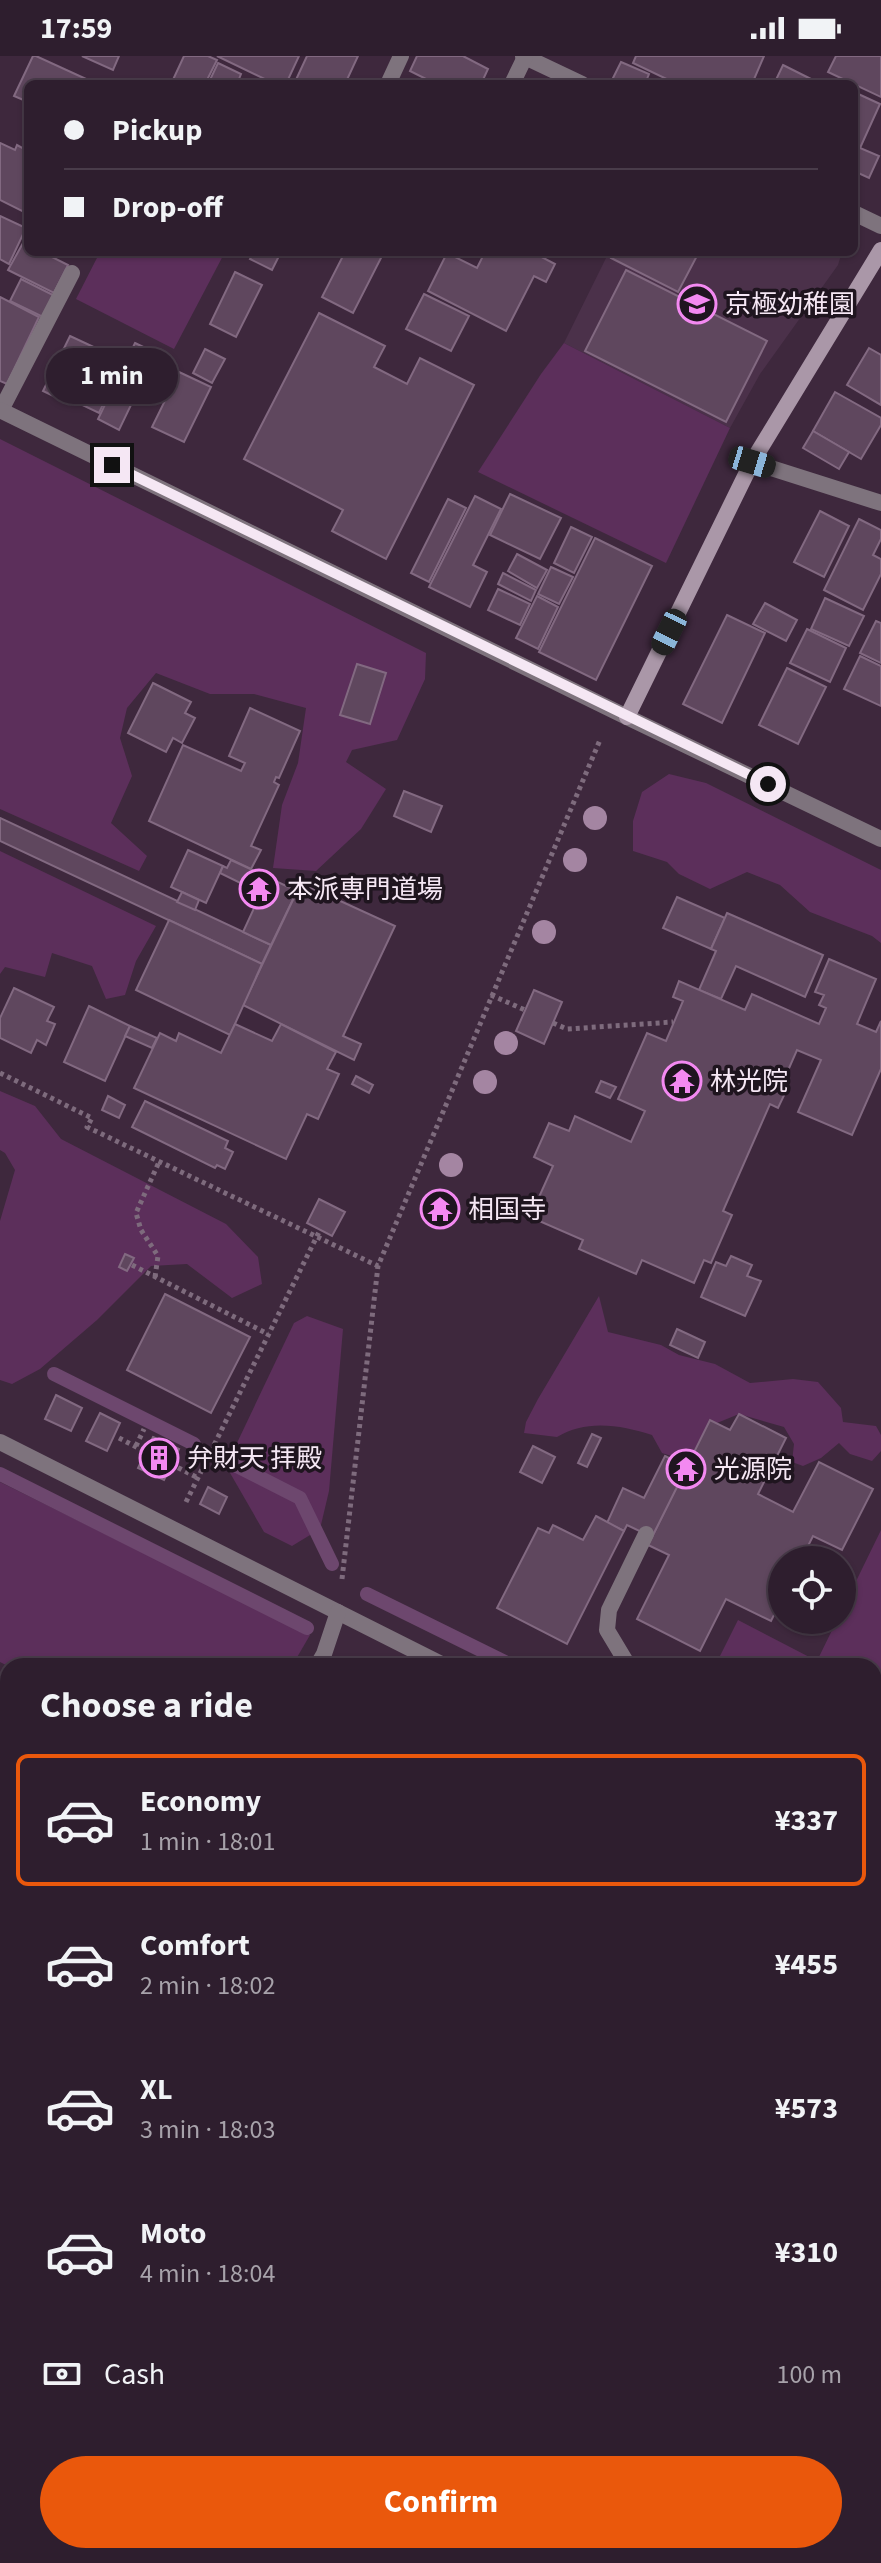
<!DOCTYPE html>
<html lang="en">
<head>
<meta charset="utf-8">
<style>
	body { margin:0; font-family:"Source Sans 3","Noto Sans JP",sans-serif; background:#3a2b3a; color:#f1f3f6; height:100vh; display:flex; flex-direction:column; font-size:30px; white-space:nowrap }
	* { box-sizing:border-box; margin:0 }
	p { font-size:26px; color:#a7a2aa }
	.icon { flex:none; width:44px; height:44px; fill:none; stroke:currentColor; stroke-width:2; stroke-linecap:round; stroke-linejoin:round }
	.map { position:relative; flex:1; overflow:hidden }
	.drawer { position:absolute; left:0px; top:1602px; width:882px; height:906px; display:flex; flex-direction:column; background:#2e1e2e; border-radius:24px 24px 0 0; box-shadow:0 2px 6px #0004,0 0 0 2px #493c4a }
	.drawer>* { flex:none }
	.top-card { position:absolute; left:24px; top:24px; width:834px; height:176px; border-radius:12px; box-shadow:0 2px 6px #0004,0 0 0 2px #493c4a; display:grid; align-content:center; height:176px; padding:0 40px; background:#2e1e2e }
	.fabs { position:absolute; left:768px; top:1490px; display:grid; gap:16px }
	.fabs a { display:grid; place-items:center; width:88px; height:88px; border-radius:50%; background:#2e1e2e; box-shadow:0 2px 6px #0004,0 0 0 2px #493c4a; font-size:40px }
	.end { position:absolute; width:36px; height:36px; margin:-18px; border:10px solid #f5e7f4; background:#111; box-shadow:0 0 0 4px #111 }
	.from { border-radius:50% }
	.bubble { position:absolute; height:56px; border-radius:28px; background:#2e1e2e; box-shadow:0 2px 6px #0004,0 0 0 2px #493c4a; font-size:26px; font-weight:700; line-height:56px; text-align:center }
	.car { position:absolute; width:24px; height:48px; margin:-24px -12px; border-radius:10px; box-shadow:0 0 6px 2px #0007; background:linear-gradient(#222 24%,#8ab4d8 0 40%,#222 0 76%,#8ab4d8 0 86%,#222 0) }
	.top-card b { display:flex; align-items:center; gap:28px; height:76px; font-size:30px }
	.top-card b+b { border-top:2px solid #493c4a }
	.top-card i { width:20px; height:20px; background:#f1f3f6 }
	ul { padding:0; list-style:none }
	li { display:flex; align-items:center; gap:24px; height:132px; margin:0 16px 12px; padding:0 24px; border:4px solid transparent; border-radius:12px }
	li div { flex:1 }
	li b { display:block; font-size:30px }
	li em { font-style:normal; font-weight:700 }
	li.selected { border-color:#ea580c }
	li>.icon { width:72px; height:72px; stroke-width:1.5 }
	h2 { padding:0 40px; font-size:36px; line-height:96px }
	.pay { display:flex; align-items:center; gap:20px; height:88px; padding:0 40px; font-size:30px }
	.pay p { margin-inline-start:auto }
	.cta { display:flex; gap:16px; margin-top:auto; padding:16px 40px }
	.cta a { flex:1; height:92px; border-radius:48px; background:#ea580c; color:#fff; font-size:32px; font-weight:700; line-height:92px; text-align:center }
	.status { display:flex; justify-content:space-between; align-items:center; height:56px; padding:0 40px; background:#2e1e2e; direction:ltr }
	.status svg { height:22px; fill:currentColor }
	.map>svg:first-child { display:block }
	.built { fill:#4b314a }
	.green { fill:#5c2f5b }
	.water { fill:#330234; stroke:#6d476e; stroke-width:2 }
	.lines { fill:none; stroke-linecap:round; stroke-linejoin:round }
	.stream { stroke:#6d476e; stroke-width:14 }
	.building { fill:#5f475e; stroke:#826981; stroke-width:2 }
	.path { stroke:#7e6b7d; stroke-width:5; stroke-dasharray:4 4; stroke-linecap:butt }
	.lane { stroke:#7e737d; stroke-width:16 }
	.street { stroke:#7e737d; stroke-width:16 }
	.secondary { stroke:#aa97a8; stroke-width:16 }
	.tree { fill:#a485a2 }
	.route { stroke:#f5e7f4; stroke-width:10 }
	.labels { text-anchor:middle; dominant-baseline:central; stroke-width:7; stroke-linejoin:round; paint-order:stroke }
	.poi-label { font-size:26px; fill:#f5e7f4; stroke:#1f151f; text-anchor:start }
</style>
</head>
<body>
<div class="status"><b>17:59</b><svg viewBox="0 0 49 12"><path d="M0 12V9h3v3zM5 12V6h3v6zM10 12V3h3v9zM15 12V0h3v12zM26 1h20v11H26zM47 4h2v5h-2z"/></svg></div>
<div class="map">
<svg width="881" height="2507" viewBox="0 0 881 2507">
	<rect width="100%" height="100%" fill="#3e283d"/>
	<!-- built -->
	<g class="built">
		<path d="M 609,196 L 842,196 L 838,209 L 760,318 L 730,372 L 564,287 Z"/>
		<path d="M 0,2352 L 8,2356 L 8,2500 L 326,2500 L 341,2507 L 0,2507 Z"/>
	</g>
	<!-- green -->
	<g class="green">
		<path d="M 100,196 L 225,196 L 174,293 L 76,243 Z"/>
		<path d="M 564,287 L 730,372 L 666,507 L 478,416 L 541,318 Z"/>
		<path d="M 0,383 L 426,597 L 425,623 L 397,684 L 352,694 L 346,706 L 386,733 L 361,773 L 316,815 L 273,812 L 282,749 L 298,707 L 306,652 L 254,638 L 210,638 L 156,617 L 127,652 L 120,682 L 132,720 L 111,767 L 147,800 L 139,815 L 0,753 Z"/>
		<path d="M 669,718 L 706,727 L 881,814 L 881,887 L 872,880 L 810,856 L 780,829 L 747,816 L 710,833 L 679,818 L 667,806 L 633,795 L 633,765 L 642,736 Z"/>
		<path d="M 0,795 L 156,870 L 136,905 L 125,939 L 106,943 L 92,910 L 52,897 L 45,921 L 5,911 L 0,918 Z"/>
		<path d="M 0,1035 L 35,1050 L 61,1083 L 226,1168 L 258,1201 L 262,1228 L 232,1242 L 187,1208 L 151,1210 L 97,1264 L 40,1313 L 12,1328 L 0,1324 L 0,1165 L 15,1114 L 5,1097 L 0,1094 Z"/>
		<path d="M 599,1240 L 608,1276 L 661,1289 L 679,1299 L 715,1308 L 750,1327 L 793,1323 L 818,1326 L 841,1352 L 843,1366 L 876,1370 L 881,1379 L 881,1395 L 872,1405 L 850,1398 L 839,1387 L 821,1402 L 803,1410 L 792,1406 L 794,1388 L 784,1371 L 739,1358 L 717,1367 L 698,1396 L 678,1402 L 662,1397 L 652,1379 C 621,1369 586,1363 557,1381 L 524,1377 L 526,1366 L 538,1343 Z"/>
		<path d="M 307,1260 L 343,1273 L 329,1435 L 320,1473 L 292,1490 L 264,1476 L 226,1410 L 294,1267 Z"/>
		<path d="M 0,1426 L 310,1579 L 292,1610 L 8,1610 L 0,1606 Z"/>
		<path d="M 881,1474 L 881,1619 L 874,1634 L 874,1610 L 715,1610 L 738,1564 L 817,1605 L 837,1564 L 842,1564 L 842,1554 Z"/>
		<path d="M 0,1667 L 8,1671 L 8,1862 L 0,1858 Z"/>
		<path d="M 874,1870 L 881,1874 L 881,2374 L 874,2370 Z"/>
	</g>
	<!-- water -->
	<path class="water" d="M 874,1893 L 881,1896 L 881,2072 L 874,2069 Z"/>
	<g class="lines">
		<!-- stream -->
		<g class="stream">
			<path d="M 54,1318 L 194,1388"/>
			<path d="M 221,1402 L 300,1442 L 332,1508"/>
			<path d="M 0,1418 L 307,1572"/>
			<path d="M 367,1538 L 513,1610"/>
			<path d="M 874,1788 L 881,1792"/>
			<path d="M 0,1864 L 8,1868"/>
			<path d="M 874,1865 L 881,1869"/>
		</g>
	</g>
	<!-- building -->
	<g class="building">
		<path d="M 33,0 L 36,0 L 97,28 L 28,28 L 28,46 L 14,40 Z"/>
		<path d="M 82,0 L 119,0 L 113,14 Z"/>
		<path d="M 184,0 L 208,0 L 217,4 L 205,28 L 171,28 Z"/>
		<path d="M 217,0 L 299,0 L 286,28 L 275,28 Z"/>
		<path d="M 307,0 L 358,0 L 345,28 L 294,28 Z"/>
		<path d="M 417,0 L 463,0 L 488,13 L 481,28 L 436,28 L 410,15 Z"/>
		<path d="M 636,0 L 764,0 L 752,28 L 677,28 L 633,7 Z"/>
		<path d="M 836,0 L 881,0 L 881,41 L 828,16 Z"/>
		<path d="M 621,6 L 649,18 L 645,28 L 621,28 L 612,24 Z"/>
		<path d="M 218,7 L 241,18 L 237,28 L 208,28 Z"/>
		<path d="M 783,9 L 811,23 L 808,28 L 774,28 Z"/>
		<path d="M 854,36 L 880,48 L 860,92 L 879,100 L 869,122 L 854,115 Z"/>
		<path d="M 0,87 L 15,94 L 17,89 L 28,95 L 28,158 L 0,144 Z"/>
		<path d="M 0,160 L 26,172 L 9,208 L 0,203 Z"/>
		<path d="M 23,187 L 28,189 L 28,196 L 42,196 L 68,209 L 54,237 L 8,214 Z"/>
		<path d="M 254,196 L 281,196 L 272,214 L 250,203 Z"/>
		<path d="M 345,196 L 384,196 L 353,257 L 322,241 Z"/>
		<path d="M 485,196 L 532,196 L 555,208 L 546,226 L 534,220 L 506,275 L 428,235 L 447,197 L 477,212 Z"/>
		<path d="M 614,196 L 699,196 L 678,236 L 611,202 Z"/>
		<path d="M 626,214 L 767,285 L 726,366 L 585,295 Z"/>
		<path d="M 235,216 L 262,229 L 236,281 L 210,268 Z"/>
		<path d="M 21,223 L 53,239 L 43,261 L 10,245 Z"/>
		<path d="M 424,238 L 469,260 L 451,295 L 406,273 Z"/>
		<path d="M 0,241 L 39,261 L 7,328 L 0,325 Z"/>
		<path d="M 319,257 L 385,290 L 374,311 L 407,328 L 420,302 L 474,329 L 386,503 L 332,475 L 343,454 L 244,403 Z"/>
		<path d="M 70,280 L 98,293 L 70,348 L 43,335 Z"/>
		<path d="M 135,287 L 156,297 L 119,374 L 98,363 Z"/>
		<path d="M 869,292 L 881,299 L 881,349 L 847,329 Z"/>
		<path d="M 205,293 L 225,303 L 212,327 L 193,317 Z"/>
		<path d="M 99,294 L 123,306 L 99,357 L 74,345 Z"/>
		<path d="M 179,316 L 211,331 L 184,386 L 152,371 Z"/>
		<path d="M 835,336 L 881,362 L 881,369 L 861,403 L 813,375 Z"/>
		<path d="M 813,375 L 849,396 L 839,413 L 803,392 Z"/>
		<path d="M 510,438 L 561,462 L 540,503 L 490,479 Z"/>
		<path d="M 475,440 L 501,453 L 473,509 L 487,516 L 470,551 L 429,531 Z"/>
		<path d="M 448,443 L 466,452 L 429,526 L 411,517 Z"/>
		<path d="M 820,455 L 849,470 L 824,521 L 794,506 Z"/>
		<path d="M 859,463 L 881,474 L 881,483 L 873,499 L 881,503 L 881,518 L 863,554 L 824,534 Z"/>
		<path d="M 571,471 L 592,481 L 574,517 L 554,507 Z"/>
		<path d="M 595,482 L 652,510 L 596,624 L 539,596 Z"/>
		<path d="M 517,498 L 547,514 L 537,532 L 508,515 Z"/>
		<path d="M 551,511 L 573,521 L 559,548 L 538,538 Z"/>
		<path d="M 503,517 L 536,534 L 531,545 L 498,528 Z"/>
		<path d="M 498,533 L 530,548 L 520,569 L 488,554 Z"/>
		<path d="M 537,540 L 558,551 L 538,593 L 516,582 Z"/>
		<path d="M 825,542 L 864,560 L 849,590 L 811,573 Z"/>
		<path d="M 765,547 L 797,564 L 786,585 L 753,568 Z"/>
		<path d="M 727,559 L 765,577 L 722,667 L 683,648 Z"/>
		<path d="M 876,565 L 881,567 L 881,607 L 860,597 Z"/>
		<path d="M 807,573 L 846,592 L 830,626 L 790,607 Z"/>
		<path d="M 860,600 L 881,610 L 881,650 L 844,633 Z"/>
		<path d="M 357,608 L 386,617 L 370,668 L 340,659 Z"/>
		<path d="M 787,612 L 826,631 L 798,688 L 759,669 Z"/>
		<path d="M 153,627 L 191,646 L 185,657 L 195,662 L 182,687 L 173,682 L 166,696 L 128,677 Z"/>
		<path d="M 250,652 L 300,675 L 279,722 L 276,721 L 274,726 L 279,729 L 251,790 L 261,794 L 251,813 L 149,765 L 183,689 L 241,715 L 245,707 L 229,700 Z"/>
		<path d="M 404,735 L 442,750 L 431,776 L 394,760 Z"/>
		<path d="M 0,762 L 271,889 L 262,908 L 0,785 Z"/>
		<path d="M 188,794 L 223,810 L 206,847 L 171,831 Z"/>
		<path d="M 231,804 L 297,835 L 271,889 L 243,876 L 261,837 L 220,817 L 223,810 L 227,812 Z"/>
		<path d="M 301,827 L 395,870 L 343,980 L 361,988 L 354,1004 L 243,949 Z"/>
		<path d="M 182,836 L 199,844 L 195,854 L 177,846 Z"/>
		<path d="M 677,841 L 725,862 L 711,893 L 663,872 Z"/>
		<path d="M 727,857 L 823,899 L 805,941 L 736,910 L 721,943 L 699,934 L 716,895 L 711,893 Z"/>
		<path d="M 169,864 L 262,908 L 230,979 L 136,934 Z"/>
		<path d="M 829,903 L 876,923 L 857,968 L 876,976 L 881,965 L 881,1013 L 852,1079 L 798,1056 L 821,1004 L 797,994 L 782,1028 L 788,1031 L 778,1052 L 770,1048 L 723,1155 L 732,1159 L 711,1207 L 704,1204 L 694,1227 L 642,1204 L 636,1218 L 579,1193 L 583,1184 L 530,1161 L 553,1110 L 534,1101 L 549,1067 L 569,1075 L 575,1060 L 631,1086 L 645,1055 L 618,1043 L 647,977 L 666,985 L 683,945 L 673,941 L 679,925 L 745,954 L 752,938 L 819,968 L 826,952 L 819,949 L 824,939 L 815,936 Z"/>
		<path d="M 14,932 L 54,951 L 47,965 L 55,968 L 46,989 L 37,984 L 31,997 L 0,982 L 0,962 Z"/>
		<path d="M 534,934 L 562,946 L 544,988 L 516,975 Z"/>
		<path d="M 89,950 L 130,970 L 105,1025 L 64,1006 Z"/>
		<path d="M 235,968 L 272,985 L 281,968 L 336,996 L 327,1013 L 339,1018 L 318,1063 L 307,1058 L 286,1103 L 134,1032 L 160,977 L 176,985 L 179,977 L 221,997 Z"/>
		<path d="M 130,970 L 157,982 L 152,992 L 125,980 Z"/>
		<path d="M 356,1020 L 373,1029 L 369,1037 L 352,1028 Z"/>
		<path d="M 601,1025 L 616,1031 L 610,1042 L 596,1036 Z"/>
		<path d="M 108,1040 L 125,1049 L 119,1062 L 102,1054 Z"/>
		<path d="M 145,1045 L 228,1085 L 225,1092 L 233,1096 L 225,1113 L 217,1109 L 215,1112 L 132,1071 Z"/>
		<path d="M 319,1143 L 345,1156 L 332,1180 L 307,1167 Z"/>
		<path d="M 125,1198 L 134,1202 L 127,1215 L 119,1211 Z"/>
		<path d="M 731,1200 L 752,1209 L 747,1220 L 761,1225 L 745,1260 L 701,1241 L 716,1206 L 726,1210 Z"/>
		<path d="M 165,1238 L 250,1281 L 211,1357 L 127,1314 Z"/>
		<path d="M 677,1273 L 705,1286 L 698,1302 L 670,1289 Z"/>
		<path d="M 56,1339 L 82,1352 L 71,1375 L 45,1363 Z"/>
		<path d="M 100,1357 L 120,1367 L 107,1395 L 86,1385 Z"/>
		<path d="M 739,1358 L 786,1382 L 758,1438 L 793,1456 L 819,1406 L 873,1433 L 842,1494 L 813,1480 L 801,1504 L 782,1504 L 782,1543 L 771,1565 L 726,1543 L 700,1595 L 637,1563 L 669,1499 L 648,1489 L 710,1364 L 730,1374 Z"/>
		<path d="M 592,1378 L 601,1382 L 587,1411 L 578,1407 Z"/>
		<path d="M 153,1381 L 179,1393 L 164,1424 L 138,1412 Z"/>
		<path d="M 533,1390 L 555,1401 L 542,1427 L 520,1416 Z"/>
		<path d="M 665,1400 L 687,1411 L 652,1481 L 627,1469 L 624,1475 L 607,1467 L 623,1432 L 644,1442 Z"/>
		<path d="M 208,1431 L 227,1441 L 219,1458 L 200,1448 Z"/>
		<path d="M 596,1460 L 624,1475 L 567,1588 L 497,1552 L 538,1472 L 549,1477 L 553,1469 L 583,1484 Z"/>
		<path d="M 875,1712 L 881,1715 L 879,1746 L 874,1744 Z"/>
		<path d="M 0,2387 L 8,2392 L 8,2500 L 12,2500 L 8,2507 L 0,2507 Z"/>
		<path d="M 392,2500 L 449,2500 L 446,2507 L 406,2507 Z"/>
	</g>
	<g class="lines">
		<!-- path -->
		<g class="path">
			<path d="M 491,939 L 525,954"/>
			<path d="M 553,967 L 567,973 L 673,966"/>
			<path d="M 0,1017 L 92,1062 L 87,1071 L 378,1210"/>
			<path d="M 132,1209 L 268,1278"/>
			<path d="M 155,1221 L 158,1200 L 141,1174 L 136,1157 L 159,1106"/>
			<path d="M 119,1382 L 146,1396"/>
			<path d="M 136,1390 L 144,1373"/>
			<path d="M 171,1408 L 198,1422"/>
			<path d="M 186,1446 L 320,1174"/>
			<path d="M 342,1523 L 378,1210 L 600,684"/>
			<path d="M 0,1638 L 8,1643"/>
			<path d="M 0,2088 L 8,2074"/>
		</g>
		<!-- lane -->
		<g class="lane">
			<path d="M 523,0 L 582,28"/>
			<path d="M 388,28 L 401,0"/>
			<path d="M 512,28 L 525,1"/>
			<path d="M 854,157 L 881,170"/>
			<path d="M 1,354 L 72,217"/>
			<path d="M 752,406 L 881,447"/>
			<path d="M 0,1386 L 445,1610"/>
			<path d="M 317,1610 L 324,1598 L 338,1556"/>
			<path d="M 623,1610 L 625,1604 L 607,1574 L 609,1554 L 646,1478"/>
			<path d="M 874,1826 L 881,1830"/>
			<path d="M 0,1898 L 8,1903"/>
		</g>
		<!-- street -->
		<path class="street" d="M 0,354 L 627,661 L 881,783"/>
		<!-- secondary -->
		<path class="secondary" d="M 627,661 L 752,406 L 881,194"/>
	</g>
	<!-- trees -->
	<g class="tree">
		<circle cx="595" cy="762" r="12"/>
		<circle cx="575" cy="804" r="12"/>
		<circle cx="544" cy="876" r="12"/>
		<circle cx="506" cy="987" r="12"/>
		<circle cx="485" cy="1026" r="12"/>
		<circle cx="451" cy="1109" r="12"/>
	</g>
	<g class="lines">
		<!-- route -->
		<path class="route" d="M 112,409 L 768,728"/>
	</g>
	<!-- icons -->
	<defs>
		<g id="school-ring" transform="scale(2)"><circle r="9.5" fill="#1f151f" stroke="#f389f1" stroke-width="1.5"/><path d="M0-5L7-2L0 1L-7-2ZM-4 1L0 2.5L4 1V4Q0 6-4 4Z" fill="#f389f1"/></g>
		<g id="temple-ring" transform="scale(2)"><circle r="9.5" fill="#1f151f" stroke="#f389f1" stroke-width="1.5"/><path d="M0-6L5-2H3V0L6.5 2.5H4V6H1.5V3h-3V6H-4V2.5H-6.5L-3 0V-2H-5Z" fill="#f389f1"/></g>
		<g id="building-ring" transform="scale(2)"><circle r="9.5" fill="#1f151f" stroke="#f389f1" stroke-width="1.5"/><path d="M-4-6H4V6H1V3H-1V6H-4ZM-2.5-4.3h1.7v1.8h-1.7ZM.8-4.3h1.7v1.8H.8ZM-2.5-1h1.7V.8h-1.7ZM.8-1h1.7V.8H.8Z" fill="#f389f1"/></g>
	</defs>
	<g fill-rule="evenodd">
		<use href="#school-ring" x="697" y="248"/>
		<use href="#temple-ring" x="259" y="833"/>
		<use href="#temple-ring" x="682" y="1025"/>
		<use href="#temple-ring" x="440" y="1153"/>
		<use href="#building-ring" x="159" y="1402"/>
		<use href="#temple-ring" x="686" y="1413"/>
	</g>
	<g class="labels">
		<!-- poi labels -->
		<g class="poi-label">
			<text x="725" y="248">京極幼稚園</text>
			<text x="287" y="833">本派専門道場</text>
			<text x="710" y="1025">林光院</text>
			<text x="468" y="1153">相国寺</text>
			<text x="187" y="1402">弁財天 拝殿</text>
			<text x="714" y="1413">光源院</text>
		</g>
	</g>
</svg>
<div class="fabs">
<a><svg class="icon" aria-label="locate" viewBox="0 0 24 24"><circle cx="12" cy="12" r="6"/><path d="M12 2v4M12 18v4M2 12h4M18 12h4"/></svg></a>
</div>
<i class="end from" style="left:768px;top:728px"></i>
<i class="end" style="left:112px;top:409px"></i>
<div class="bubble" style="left:46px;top:292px;width:132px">1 min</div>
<i class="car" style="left:752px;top:406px;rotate:107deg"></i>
<i class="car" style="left:669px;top:576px;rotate:206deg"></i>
<div class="top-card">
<b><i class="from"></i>Pickup</b>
<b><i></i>Drop-off</b>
</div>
<section class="drawer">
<h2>Choose a ride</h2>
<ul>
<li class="selected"><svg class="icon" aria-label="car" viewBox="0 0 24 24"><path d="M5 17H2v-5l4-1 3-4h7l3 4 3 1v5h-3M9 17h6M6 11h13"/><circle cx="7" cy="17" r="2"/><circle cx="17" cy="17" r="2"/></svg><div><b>Economy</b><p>1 min · 18:01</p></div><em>¥337</em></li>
<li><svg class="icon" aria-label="car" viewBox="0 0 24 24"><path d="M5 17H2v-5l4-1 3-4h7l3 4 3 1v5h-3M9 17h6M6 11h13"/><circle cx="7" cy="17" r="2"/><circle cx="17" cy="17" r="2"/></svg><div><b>Comfort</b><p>2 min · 18:02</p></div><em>¥455</em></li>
<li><svg class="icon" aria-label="car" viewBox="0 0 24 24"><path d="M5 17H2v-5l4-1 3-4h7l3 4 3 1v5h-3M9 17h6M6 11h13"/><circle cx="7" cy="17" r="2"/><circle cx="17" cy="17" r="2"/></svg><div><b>XL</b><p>3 min · 18:03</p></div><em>¥573</em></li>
<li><svg class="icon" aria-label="car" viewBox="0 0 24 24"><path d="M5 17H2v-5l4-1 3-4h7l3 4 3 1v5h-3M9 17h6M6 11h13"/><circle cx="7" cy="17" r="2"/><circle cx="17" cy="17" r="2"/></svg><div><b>Moto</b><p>4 min · 18:04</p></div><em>¥310</em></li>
</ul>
<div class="pay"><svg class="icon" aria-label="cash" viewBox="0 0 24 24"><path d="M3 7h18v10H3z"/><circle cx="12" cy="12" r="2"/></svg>Cash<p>100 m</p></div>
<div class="cta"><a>Confirm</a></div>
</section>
</div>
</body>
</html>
